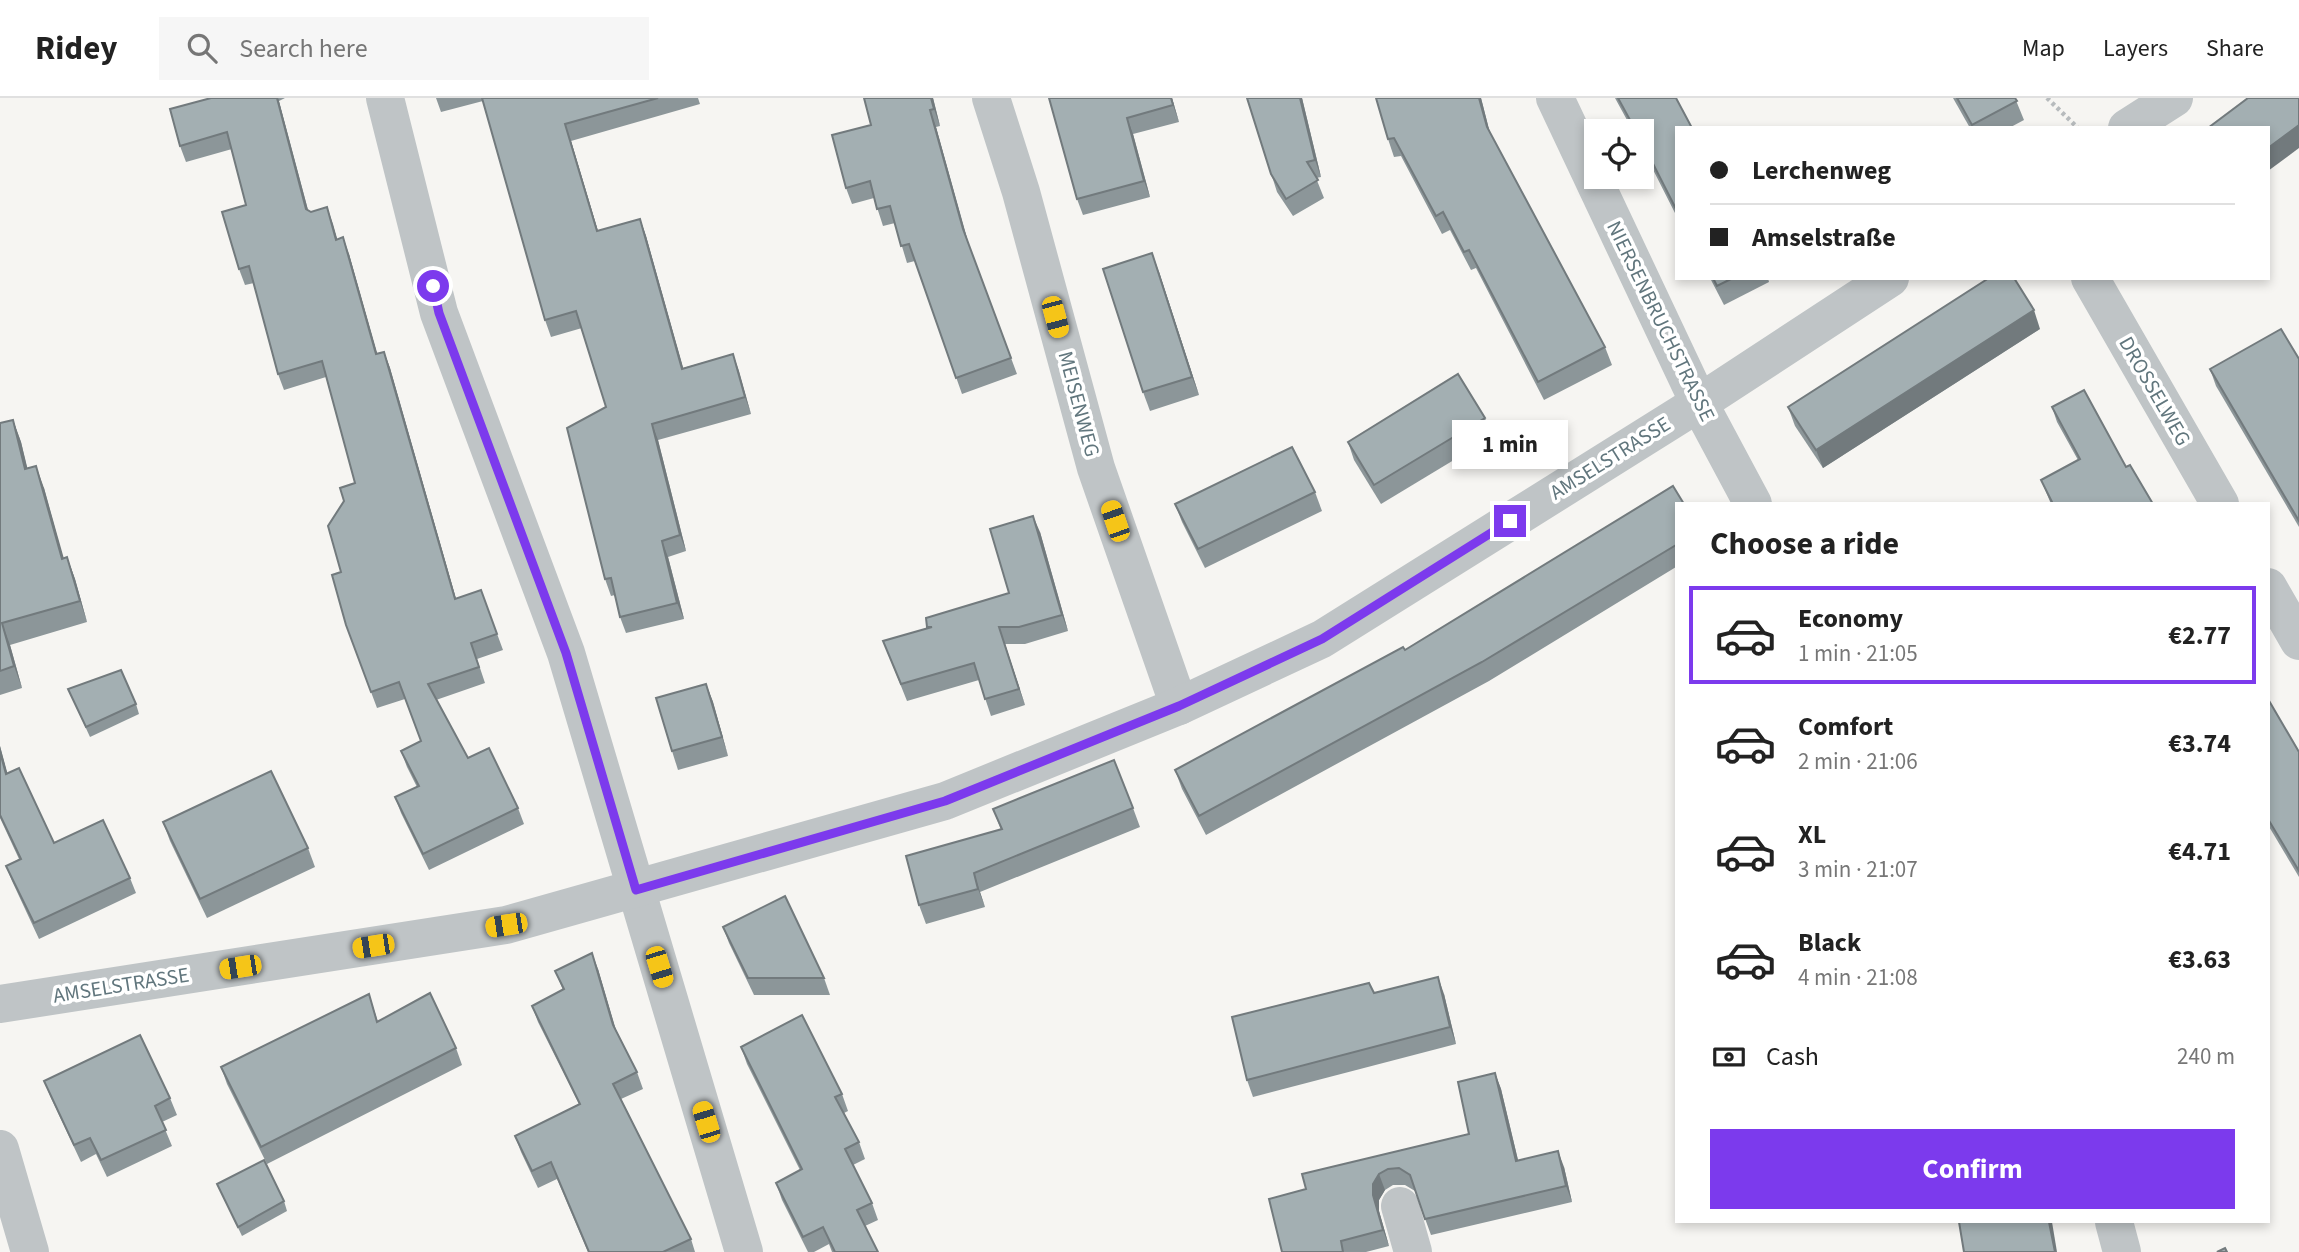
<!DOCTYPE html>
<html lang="en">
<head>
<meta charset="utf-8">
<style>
	body { margin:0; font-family:"Source Sans 3",sans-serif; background:#f6f6f6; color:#222; height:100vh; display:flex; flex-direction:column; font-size:26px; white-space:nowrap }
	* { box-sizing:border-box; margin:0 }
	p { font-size:23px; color:#767676 }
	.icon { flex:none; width:38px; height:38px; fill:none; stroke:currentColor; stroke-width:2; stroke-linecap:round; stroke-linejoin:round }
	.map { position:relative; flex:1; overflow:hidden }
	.panel { position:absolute; left:1675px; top:404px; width:595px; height:721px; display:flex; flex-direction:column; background:#fff; border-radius:0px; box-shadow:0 4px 10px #0003 }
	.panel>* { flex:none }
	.guide { position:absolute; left:1675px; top:28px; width:595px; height:154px; border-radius:0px; box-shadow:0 4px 10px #0003; display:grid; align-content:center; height:154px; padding:0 35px; background:#fff }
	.buttons { position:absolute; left:1584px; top:21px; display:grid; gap:14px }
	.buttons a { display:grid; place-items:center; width:70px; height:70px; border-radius:0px; background:#fff; box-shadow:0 4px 10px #0003; font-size:35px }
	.end { position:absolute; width:32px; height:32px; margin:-16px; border:9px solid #7c3aed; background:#fff; box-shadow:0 0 0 4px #fff }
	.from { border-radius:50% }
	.bubble { position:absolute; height:49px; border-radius:0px; background:#fff; box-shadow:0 4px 10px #0003; font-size:23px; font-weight:700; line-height:49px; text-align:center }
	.car { position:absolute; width:21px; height:42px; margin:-21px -10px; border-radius:9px; box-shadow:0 0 5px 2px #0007; background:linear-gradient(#f5c518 24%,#345 0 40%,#f5c518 0 76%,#345 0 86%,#f5c518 0) }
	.guide b { display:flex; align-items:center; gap:24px; height:66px; font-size:26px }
	.guide b+b { border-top:2px solid #e0e0e0 }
	.guide i { width:18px; height:18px; background:#222 }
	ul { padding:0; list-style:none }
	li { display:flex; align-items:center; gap:21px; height:98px; margin:0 14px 10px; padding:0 21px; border:4px solid transparent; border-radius:0px }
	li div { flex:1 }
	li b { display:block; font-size:26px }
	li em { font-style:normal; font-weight:700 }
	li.selected { border-color:#7c3aed }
	li>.icon { width:63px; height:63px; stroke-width:1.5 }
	h2 { padding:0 35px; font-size:32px; line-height:84px }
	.pay { display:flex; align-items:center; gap:18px; height:77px; padding:0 35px; font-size:26px }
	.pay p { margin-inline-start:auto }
	.primary-button { display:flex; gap:14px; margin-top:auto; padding:14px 35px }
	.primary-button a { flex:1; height:80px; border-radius:0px; background:#7c3aed; color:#fff; font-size:28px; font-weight:700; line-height:80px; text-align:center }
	header { display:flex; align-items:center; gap:42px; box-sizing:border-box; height:98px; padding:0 35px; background:#fff; border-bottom:2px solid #e0e0e0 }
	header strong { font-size:33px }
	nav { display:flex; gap:38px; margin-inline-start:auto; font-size:24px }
	.search { width:490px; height:63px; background:#f6f6f6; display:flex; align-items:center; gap:18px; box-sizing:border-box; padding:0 24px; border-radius:0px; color:#767676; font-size:26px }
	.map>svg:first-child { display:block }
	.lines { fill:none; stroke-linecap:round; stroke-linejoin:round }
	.path { stroke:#b7bbbd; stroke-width:4.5; stroke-dasharray:3.5 3.5; stroke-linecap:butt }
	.minor { stroke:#bfc4c6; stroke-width:38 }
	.wall { fill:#8c9699 }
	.shaded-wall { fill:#727a7d }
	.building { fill:#a3afb2; stroke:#727a7d; stroke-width:2 }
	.route { stroke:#7c3aed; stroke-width:9 }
	.labels { text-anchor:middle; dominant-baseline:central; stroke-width:7; stroke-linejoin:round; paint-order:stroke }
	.street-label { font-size:21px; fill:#61767d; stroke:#fff }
</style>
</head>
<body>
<header>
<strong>Ridey</strong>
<div class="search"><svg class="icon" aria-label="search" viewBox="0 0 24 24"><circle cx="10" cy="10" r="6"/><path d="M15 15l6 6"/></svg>Search here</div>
<nav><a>Map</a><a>Layers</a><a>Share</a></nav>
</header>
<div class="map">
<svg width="2299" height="1154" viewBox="0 0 2299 1154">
	<rect width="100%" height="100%" fill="#f6f5f2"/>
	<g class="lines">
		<!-- path -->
		<path class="path" d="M 2047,0 L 2078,30"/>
		<!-- minor -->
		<g class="minor">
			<path d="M 385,0 L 439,215 L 566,555 L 744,1154"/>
			<path d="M 991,0 L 1021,94 L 1096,370 L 1179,608"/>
			<path d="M 1555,0 L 1699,305 L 1753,406"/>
			<path d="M 2127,30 L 2174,0"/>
			<path d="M 2090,180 L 2220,406"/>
			<path d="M 2268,489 L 2299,543"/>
			<path d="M 0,906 L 506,827 L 945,703 L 1179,608 L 1322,541 L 1699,305 L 1890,180"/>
			<path d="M 0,1051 L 30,1154"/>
			<path d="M 1400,1108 L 1413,1154"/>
			<path d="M 2114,1124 L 2122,1154"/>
		</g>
	</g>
	<!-- wall -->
	<g class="wall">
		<path d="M 211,0 L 285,0 L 279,3 L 308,112 L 311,114 L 327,109 L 337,141 L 349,156 L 377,256 L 384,254 L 390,270 L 456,501 L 481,492 L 503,552 L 477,561 L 485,585 L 436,602 L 468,660 L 518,710 L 524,726 L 429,772 L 401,715 L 395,699 L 417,689 L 407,669 L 401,653 L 421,643 L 405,601 L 377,610 L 346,527 L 341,474 L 355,385 L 326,279 L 284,292 L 278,276 L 254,185 L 245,187 L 239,171 L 246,107 L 232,51 L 186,64 L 180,48 Z"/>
		<path d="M 436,0 L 698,0 L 700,6 L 571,43 L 598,133 L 640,121 L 646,138 L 683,270 L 733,256 L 751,316 L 658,342 L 686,453 L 668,459 L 684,521 L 626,535 L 620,519 L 615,497 L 611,498 L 605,481 L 606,309 L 582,230 L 551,239 L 545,222 L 483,3 L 441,14 Z"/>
		<path d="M 864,0 L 933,0 L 940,28 L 936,29 L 969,147 L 1017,276 L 962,296 L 915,163 L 907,165 L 895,125 L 883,128 L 874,100 L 852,106 L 846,90 L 871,27 Z"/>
		<path d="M 1049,0 L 1172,0 L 1179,24 L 1133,36 L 1150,99 L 1083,117 L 1077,101 Z"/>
		<path d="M 1247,0 L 1302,0 L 1321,79 L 1316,80 L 1324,100 L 1293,118 L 1277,94 Z"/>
		<path d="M 1376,0 L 1481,0 L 1490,35 L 1605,249 L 1612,267 L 1544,302 L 1476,170 L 1471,172 L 1450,132 L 1442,136 L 1401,58 L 1394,59 L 1388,41 Z"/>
		<path d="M 1615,0 L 1676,0 L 1676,117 L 1642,50 L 1642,33 L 1633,33 Z"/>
		<path d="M 1953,0 L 2015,0 L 2024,22 L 2009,30 L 1970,30 Z"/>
		<path d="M 1159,174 L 1199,297 L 1150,313 L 1143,294 Z"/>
		<path d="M 1710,180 L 1768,180 L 1769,184 L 1724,207 Z"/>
		<path d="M 2040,231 L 1823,370 L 1795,328 L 1788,309 Z"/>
		<path d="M 2299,261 L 2299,429 L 2216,288 L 2210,271 Z"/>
		<path d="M 2052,309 L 2126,369 L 2153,406 L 2051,406 L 2041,382 L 2078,362 L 2057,324 Z"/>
		<path d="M 1485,320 L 1492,339 L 1381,406 L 1354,362 L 1348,344 Z"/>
		<path d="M 13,322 L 21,344 L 27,370 L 44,390 L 63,460 L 67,459 L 75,481 L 87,524 L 10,547 L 22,590 L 0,597 L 0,325 Z"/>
		<path d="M 1315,394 L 1322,413 L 1205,470 L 1182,424 L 1175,406 Z"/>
		<path d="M 1676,406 L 1676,469 L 1489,583 L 1206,737 L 1182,691 L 1175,672 L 1405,552 Z"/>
		<path d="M 1040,434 L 1068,533 L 1025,546 L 1005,546 L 1025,607 L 991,618 L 979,582 L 907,603 L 883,543 L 927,531 L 926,520 L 1009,495 Z"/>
		<path d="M 706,586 L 713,604 L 728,658 L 678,672 L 672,653 Z"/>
		<path d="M 68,591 L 136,606 L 139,616 L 90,639 Z"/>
		<path d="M 2268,601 L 2299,654 L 2299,779 L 2268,727 Z"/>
		<path d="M 0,648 L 7,675 L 54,745 L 130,780 L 136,795 L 39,841 L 12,783 L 6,768 L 19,761 L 0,720 Z"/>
		<path d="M 1133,710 L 1140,729 L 980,794 L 985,809 L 926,826 L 919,807 L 1001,732 L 993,711 Z"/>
		<path d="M 163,724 L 308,750 L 315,769 L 207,820 L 170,743 Z"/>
		<path d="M 723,829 L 824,880 L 830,897 L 754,897 L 729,845 Z"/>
		<path d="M 598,871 L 616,932 L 637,974 L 643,991 L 621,1001 L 691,1141 L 695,1154 L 588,1154 L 557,1081 L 538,1090 L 521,1054 L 515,1038 L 579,1006 L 538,924 L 532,908 L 563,892 L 555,873 Z"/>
		<path d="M 1374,895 L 1444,896 L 1456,946 L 1253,999 L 1247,982 Z"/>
		<path d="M 369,896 L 378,924 L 456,950 L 462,967 L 267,1066 L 227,986 L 221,969 Z"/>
		<path d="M 741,949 L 842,996 L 848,1013 L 844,1015 L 859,1044 L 865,1061 L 853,1067 L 872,1105 L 878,1122 L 865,1128 L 878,1154 L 832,1154 L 829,1146 L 814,1154 L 808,1154 L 782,1102 L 776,1085 L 800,1072 L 747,966 Z"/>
		<path d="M 1495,975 L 1501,991 L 1518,1062 L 1564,1069 L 1572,1104 L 1431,1137 L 1415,1093 L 1405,1087 L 1393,1087 L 1385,1092 L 1379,1102 L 1379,1113 L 1389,1148 L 1366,1154 L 1282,1154 L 1306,1091 L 1469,1036 Z"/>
		<path d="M 44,983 L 170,1000 L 177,1017 L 162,1024 L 172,1048 L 107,1079 L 96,1056 L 81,1064 L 51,1000 Z"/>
		<path d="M 217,1086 L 284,1103 L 287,1113 L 242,1138 Z"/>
	</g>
	<!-- shaded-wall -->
	<g class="shaded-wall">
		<path d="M 277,0 L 278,0 L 312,127 L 306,111 Z"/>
		<path d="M 931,0 L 933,0 L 940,28 L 934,11 Z"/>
		<path d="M 1171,0 L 1172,0 L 1179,24 L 1173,7 Z"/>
		<path d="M 1300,0 L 1302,0 L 1321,79 L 1315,62 Z"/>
		<path d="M 1479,0 L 1481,0 L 1493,47 L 1487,29 Z"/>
		<path d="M 930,12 L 936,29 L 969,148 L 963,131 Z"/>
		<path d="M 1127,20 L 1133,36 L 1150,99 L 1144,83 Z"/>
		<path d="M 565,26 L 571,43 L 603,150 L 597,133 Z"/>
		<path d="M 2299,27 L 2299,50 L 2268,73 L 2268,50 Z"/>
		<path d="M 327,109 L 333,126 L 342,158 L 336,142 Z"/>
		<path d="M 640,121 L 646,138 L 688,287 L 682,271 Z"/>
		<path d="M 343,139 L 349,156 L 382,272 L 376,256 Z"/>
		<path d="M 1152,155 L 1159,174 L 1199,297 L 1192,279 Z"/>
		<path d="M 2034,212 L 2040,231 L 1823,370 L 1816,352 Z"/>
		<path d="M 384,254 L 390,270 L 461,518 L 455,501 Z"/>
		<path d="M 733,256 L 739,273 L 751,316 L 745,299 Z"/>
		<path d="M 13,322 L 21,344 L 33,393 L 25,371 Z"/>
		<path d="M 652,326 L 658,342 L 686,453 L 680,437 Z"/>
		<path d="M 36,368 L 44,390 L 70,482 L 62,461 Z"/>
		<path d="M 1033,418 L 1040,434 L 1068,533 L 1062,517 Z"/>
		<path d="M 662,443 L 668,459 L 684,521 L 677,505 Z"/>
		<path d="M 67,459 L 75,481 L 87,524 L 80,503 Z"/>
		<path d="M 2,525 L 10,547 L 22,590 L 14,568 Z"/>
		<path d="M 999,529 L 1005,546 L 1025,607 L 1019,591 Z"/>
		<path d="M 706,586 L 713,604 L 728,658 L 722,639 Z"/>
		<path d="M 0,648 L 12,692 L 6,676 L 0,654 Z"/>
		<path d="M 974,775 L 980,794 L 985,809 L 978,791 Z"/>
		<path d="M 592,855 L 598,871 L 619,943 L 613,927 Z"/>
		<path d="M 1438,879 L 1444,896 L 1456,946 L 1450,929 Z"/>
		<path d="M 1495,975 L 1501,991 L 1522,1079 L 1516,1063 Z"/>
		<path d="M 1558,1053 L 1564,1069 L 1572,1104 L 1566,1088 Z"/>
		<path d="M 1379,1076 L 1385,1092 L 1379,1102 L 1379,1113 L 1389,1148 L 1383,1132 L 1373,1097 L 1373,1086 Z"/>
		<path d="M 2049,1124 L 2052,1124 L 2057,1154 L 2055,1154 Z"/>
	</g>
	<!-- building -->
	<g class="building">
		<path d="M 211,0 L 277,0 L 306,111 L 311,114 L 327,109 L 336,142 L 343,139 L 376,256 L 384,254 L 455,501 L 481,492 L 497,536 L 471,545 L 479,569 L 428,586 L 468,660 L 489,650 L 518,710 L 423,756 L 395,699 L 419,688 L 401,653 L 421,643 L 399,584 L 371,594 L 346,527 L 332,477 L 341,474 L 328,428 L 344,403 L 340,390 L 355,385 L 322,263 L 278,276 L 249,168 L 239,171 L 222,114 L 246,107 L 227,34 L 180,48 L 170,11 Z"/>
		<path d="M 482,0 L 658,0 L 565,26 L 597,133 L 640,121 L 682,271 L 733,256 L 745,299 L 652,326 L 680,437 L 662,443 L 677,505 L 620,519 L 611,480 L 605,481 L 567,330 L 606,309 L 576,213 L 545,222 Z"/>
		<path d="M 864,0 L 931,0 L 934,11 L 930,12 L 963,131 L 1011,260 L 956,280 L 909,146 L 901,148 L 890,108 L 877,111 L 870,83 L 846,90 L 832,37 L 871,27 Z"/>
		<path d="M 1049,0 L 1171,0 L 1173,7 L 1127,20 L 1144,83 L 1077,101 Z"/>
		<path d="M 1247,0 L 1300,0 L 1315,62 L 1307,64 L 1318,82 L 1286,101 L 1271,76 Z"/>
		<path d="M 1376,0 L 1479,0 L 1487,29 L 1605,249 L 1538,284 L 1469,152 L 1464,154 L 1443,114 L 1436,118 L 1394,40 L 1388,41 Z"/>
		<path d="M 1618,0 L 1676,0 L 1692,30 L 1676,30 L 1676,111 L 1642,44 L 1642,33 L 1636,33 Z"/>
		<path d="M 1957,0 L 2015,0 L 2017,3 L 1972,27 Z"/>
		<path d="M 2248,0 L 2299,0 L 2299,27 L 2268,50 L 2268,30 L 2208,30 Z"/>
		<path d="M 1152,155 L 1192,279 L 1143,294 L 1103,171 Z"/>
		<path d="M 1713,180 L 1733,180 L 1717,188 Z"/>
		<path d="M 1989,180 L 2014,180 L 2034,212 L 1816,352 L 1788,309 Z"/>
		<path d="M 2281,231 L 2299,261 L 2299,423 L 2210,271 Z"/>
		<path d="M 1458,276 L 1485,320 L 1374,387 L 1348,344 Z"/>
		<path d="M 2084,292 L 2126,369 L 2130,367 L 2153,406 L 2053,406 L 2041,382 L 2080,361 L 2052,309 Z"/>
		<path d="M 13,322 L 25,371 L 36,368 L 62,461 L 67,459 L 80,503 L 2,525 L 14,568 L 0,573 L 0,325 Z"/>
		<path d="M 1292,349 L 1315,394 L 1198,451 L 1175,406 Z"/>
		<path d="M 1673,388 L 1684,406 L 1676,406 L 1676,447 L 1482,564 L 1199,718 L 1175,672 L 1403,549 L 1405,552 Z"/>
		<path d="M 1033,418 L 1062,517 L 1019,529 L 999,529 L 1019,591 L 985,601 L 974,565 L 901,586 L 883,543 L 932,529 L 927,529 L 926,520 L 1009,495 L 990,431 Z"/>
		<path d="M 121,572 L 136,606 L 86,629 L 68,591 Z"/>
		<path d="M 706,586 L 722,639 L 672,653 L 656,600 Z"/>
		<path d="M 2268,601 L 2299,654 L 2299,773 L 2268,721 Z"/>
		<path d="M 0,654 L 6,676 L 19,670 L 54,745 L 103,722 L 130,780 L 34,825 L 6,768 L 21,761 L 0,717 Z"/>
		<path d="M 1114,662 L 1133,710 L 974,775 L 978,791 L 919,807 L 906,758 L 1002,731 L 993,711 Z"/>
		<path d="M 271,673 L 308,750 L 200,801 L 163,724 Z"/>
		<path d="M 785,798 L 824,880 L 748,880 L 723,829 Z"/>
		<path d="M 592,855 L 613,927 L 637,974 L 613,986 L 691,1141 L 663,1154 L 589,1154 L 551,1064 L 532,1073 L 515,1038 L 580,1006 L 532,908 L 564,891 L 555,873 Z"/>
		<path d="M 1438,879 L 1450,929 L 1247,982 L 1232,919 L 1369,885 L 1374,895 Z"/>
		<path d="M 430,895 L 456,950 L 261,1049 L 221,969 L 369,896 L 377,924 Z"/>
		<path d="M 802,917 L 842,996 L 835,999 L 859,1044 L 845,1051 L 872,1105 L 857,1112 L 878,1154 L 835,1154 L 823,1129 L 803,1139 L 776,1085 L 802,1071 L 741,949 Z"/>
		<path d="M 140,937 L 170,1000 L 155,1008 L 166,1032 L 101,1062 L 90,1040 L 74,1047 L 44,983 Z"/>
		<path d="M 1495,975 L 1516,1063 L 1558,1053 L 1566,1088 L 1425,1121 L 1410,1077 L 1399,1070 L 1388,1071 L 1379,1076 L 1373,1086 L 1373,1097 L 1383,1132 L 1341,1143 L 1343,1154 L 1282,1154 L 1269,1101 L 1306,1091 L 1302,1076 L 1469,1036 L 1458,984 Z"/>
		<path d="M 264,1062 L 284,1103 L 238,1129 L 217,1086 Z"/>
		<path d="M 1959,1124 L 2049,1124 L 2055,1154 L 1964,1154 Z"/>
		<path d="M 2225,1150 L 2227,1154 L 2217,1154 Z"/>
	</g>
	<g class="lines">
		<!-- route -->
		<path class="route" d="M 433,188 L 439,215 L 566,555 L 636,792 L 945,703 L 1179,608 L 1322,541 L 1510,423"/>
	</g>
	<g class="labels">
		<!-- street labels -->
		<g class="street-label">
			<text transform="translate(1661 223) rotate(64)">NIERSENBRUCHSTRASSE</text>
			<text transform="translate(2155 293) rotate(60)">DROSSELWEG</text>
			<text transform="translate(1079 306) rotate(75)">MEISENWEG</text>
			<text transform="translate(1610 360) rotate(-32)">AMSELSTRASSE</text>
			<text transform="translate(121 887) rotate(-9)">AMSELSTRASSE</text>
		</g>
	</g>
</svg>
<div class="buttons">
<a><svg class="icon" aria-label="locate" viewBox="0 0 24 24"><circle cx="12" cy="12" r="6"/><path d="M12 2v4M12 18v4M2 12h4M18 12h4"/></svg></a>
</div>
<i class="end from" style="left:433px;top:188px"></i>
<i class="end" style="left:1510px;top:423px"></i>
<div class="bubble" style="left:1452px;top:322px;width:116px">1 min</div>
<i class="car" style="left:1055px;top:219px;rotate:165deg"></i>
<i class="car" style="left:1115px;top:423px;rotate:341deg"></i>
<i class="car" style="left:506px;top:827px;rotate:261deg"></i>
<i class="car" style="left:373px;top:848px;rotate:261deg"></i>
<i class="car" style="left:240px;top:869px;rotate:261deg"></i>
<i class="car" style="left:659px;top:869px;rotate:163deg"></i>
<i class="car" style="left:706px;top:1024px;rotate:343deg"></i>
<div class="guide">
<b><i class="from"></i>Lerchenweg</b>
<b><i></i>Amselstraße</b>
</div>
<section class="panel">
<h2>Choose a ride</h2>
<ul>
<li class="selected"><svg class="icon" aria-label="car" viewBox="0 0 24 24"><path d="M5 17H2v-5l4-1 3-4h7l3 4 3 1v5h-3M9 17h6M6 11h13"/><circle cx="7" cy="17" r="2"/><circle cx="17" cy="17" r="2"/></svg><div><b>Economy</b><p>1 min · 21:05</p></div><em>€2.77</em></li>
<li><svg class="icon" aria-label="car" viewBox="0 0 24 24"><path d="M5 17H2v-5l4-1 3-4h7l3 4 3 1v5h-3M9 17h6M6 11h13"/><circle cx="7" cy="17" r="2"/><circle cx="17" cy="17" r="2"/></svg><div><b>Comfort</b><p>2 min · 21:06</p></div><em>€3.74</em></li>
<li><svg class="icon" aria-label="car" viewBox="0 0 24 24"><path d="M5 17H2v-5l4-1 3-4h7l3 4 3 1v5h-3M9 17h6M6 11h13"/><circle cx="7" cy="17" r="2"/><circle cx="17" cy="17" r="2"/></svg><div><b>XL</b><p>3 min · 21:07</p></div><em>€4.71</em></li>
<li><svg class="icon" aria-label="car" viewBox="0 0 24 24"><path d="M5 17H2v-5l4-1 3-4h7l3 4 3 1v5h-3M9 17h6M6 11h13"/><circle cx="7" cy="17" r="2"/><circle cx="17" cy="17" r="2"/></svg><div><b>Black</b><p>4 min · 21:08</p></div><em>€3.63</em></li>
</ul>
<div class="pay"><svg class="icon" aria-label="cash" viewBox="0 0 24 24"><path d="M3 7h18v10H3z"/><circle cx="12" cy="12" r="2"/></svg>Cash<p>240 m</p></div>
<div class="primary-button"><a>Confirm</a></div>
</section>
</div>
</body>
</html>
